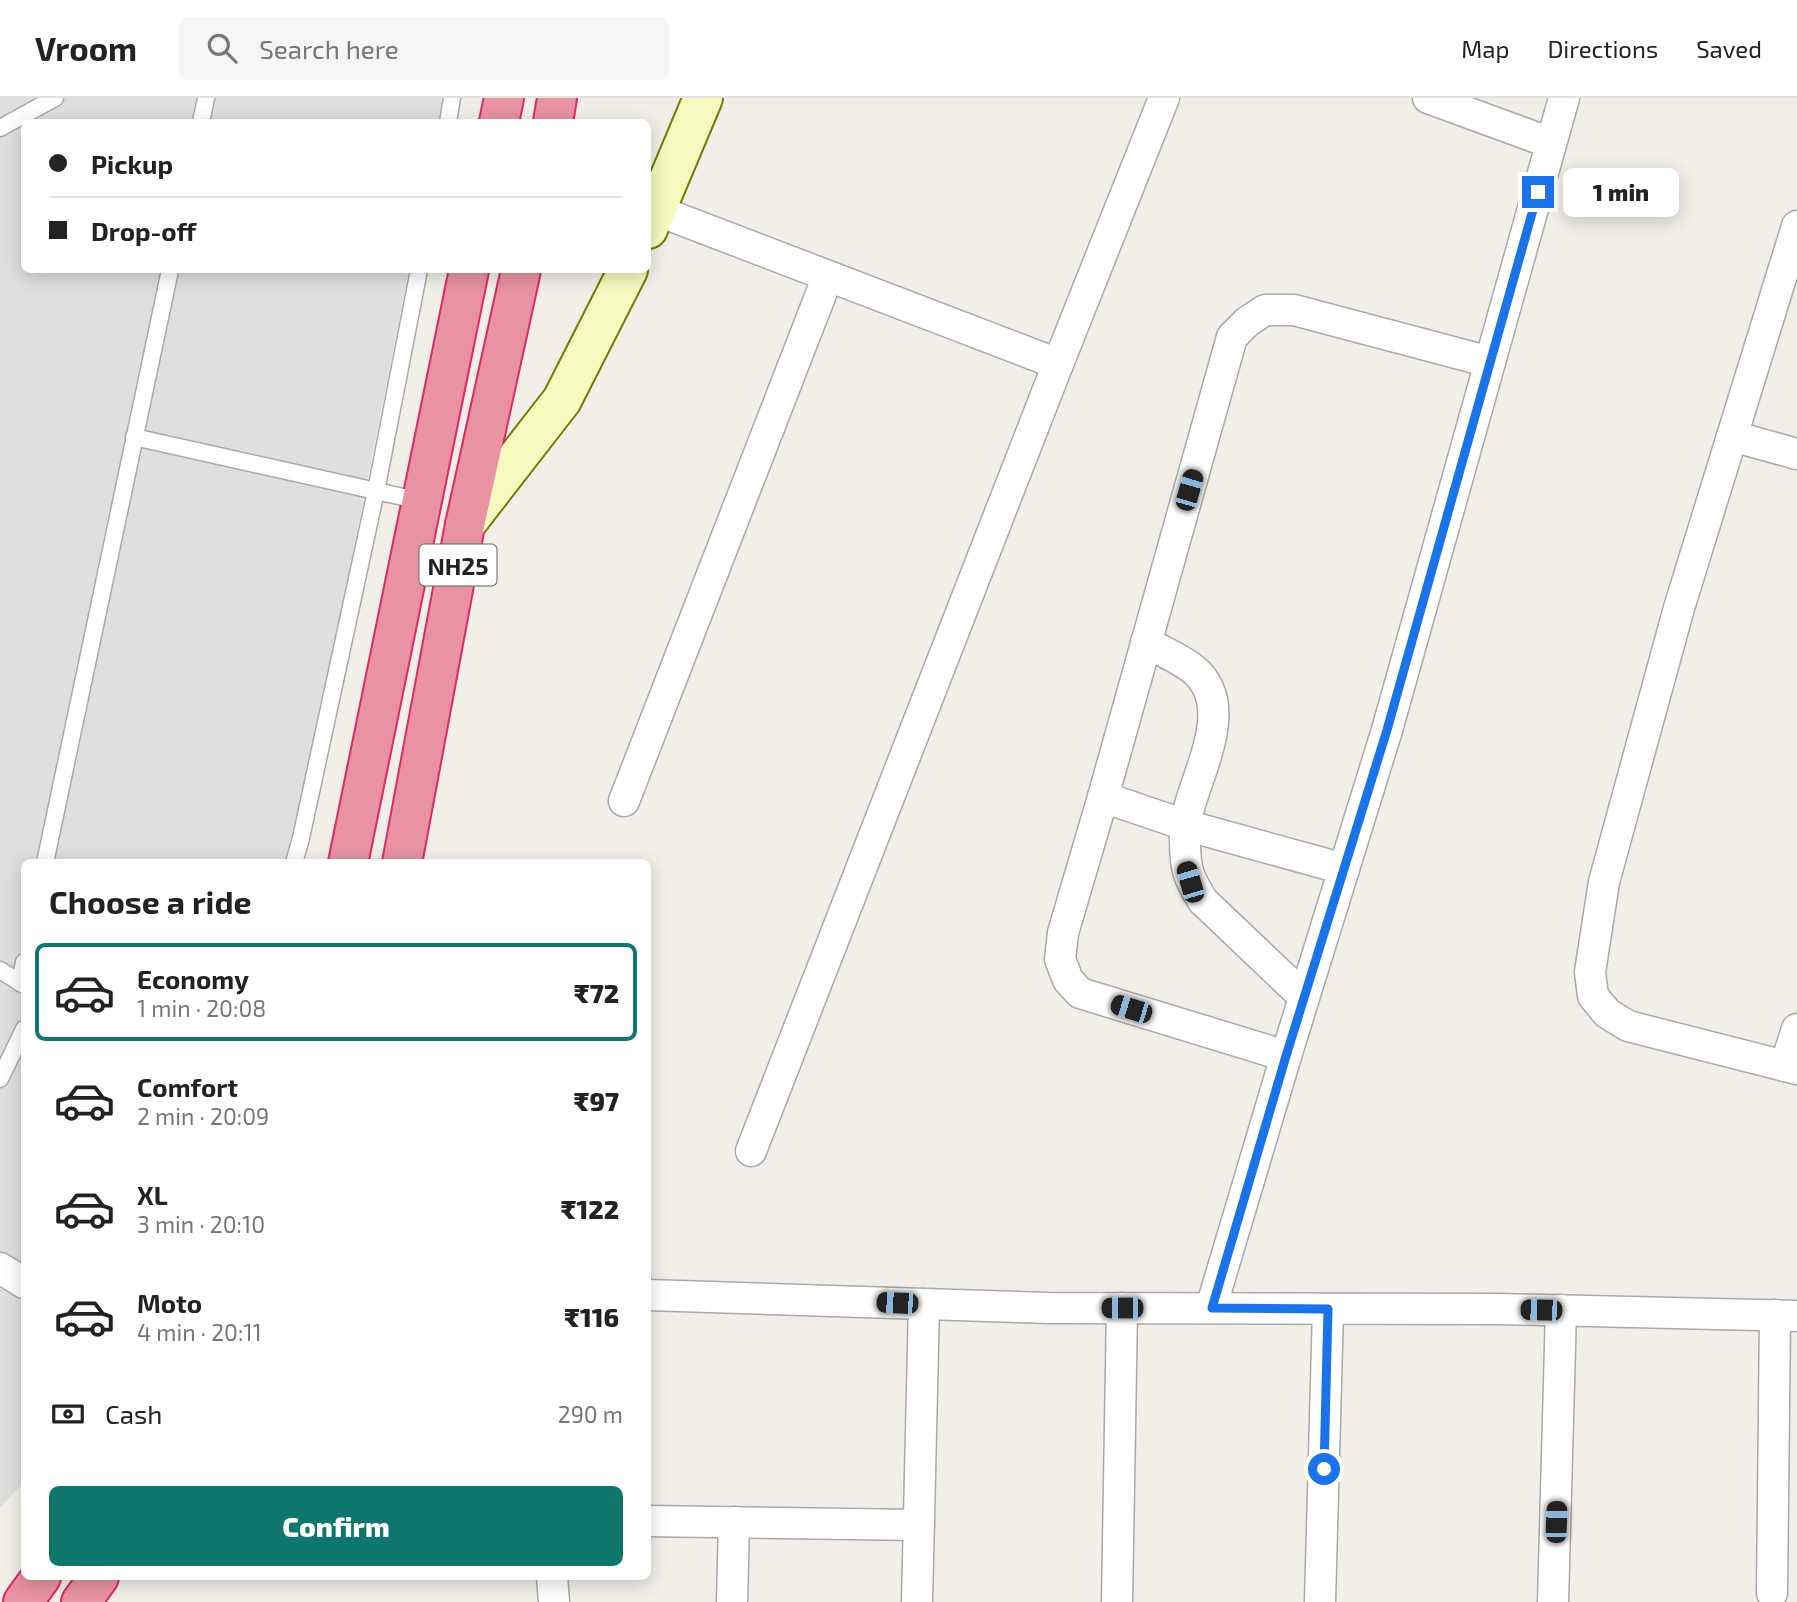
<!DOCTYPE html>
<html lang="en">
<head>
<meta charset="utf-8">
<style>
	body { margin:0; font-family:"Exo 2",sans-serif; background:#f6f6f6; color:#222; height:100vh; display:flex; flex-direction:column; font-size:26px; white-space:nowrap }
	* { box-sizing:border-box; margin:0 }
	p { font-size:23px; color:#767676 }
	.icon { flex:none; width:38px; height:38px; fill:none; stroke:currentColor; stroke-width:2; stroke-linecap:round; stroke-linejoin:round }
	.map { position:relative; flex:1; overflow:hidden }
	.sheet { position:absolute; left:21px; top:761px; width:630px; height:721px; display:flex; flex-direction:column; background:#fff; border-radius:10px; box-shadow:0 4px 18px #0003 }
	.sheet>* { flex:none }
	.guide { position:absolute; left:21px; top:21px; width:630px; height:154px; border-radius:10px; box-shadow:0 4px 18px #0003; display:grid; align-content:center; height:154px; padding:0 28px; background:#fff }
	.end { position:absolute; width:32px; height:32px; margin:-16px; border:9px solid #1a73e8; background:#fff; box-shadow:0 0 0 4px #fff }
	.from { border-radius:50% }
	.bubble { position:absolute; height:49px; border-radius:10px; background:#fff; box-shadow:0 4px 18px #0003; font-size:23px; font-weight:800; line-height:49px; text-align:center }
	.car { position:absolute; width:21px; height:42px; margin:-21px -10px; border-radius:9px; box-shadow:0 0 5px 2px #0007; background:linear-gradient(#222 24%,#8ab4d8 0 40%,#222 0 76%,#8ab4d8 0 86%,#222 0) }
	.guide b { display:flex; align-items:center; gap:24px; height:66px; font-size:26px }
	.guide b+b { border-top:2px solid #e0e0e0 }
	.guide i { width:18px; height:18px; background:#222 }
	ul { padding:0; list-style:none }
	li { display:flex; align-items:center; gap:21px; height:98px; margin:0 14px 10px; padding:0 14px; border:4px solid transparent; border-radius:10px }
	li div { flex:1 }
	li b { display:block; font-size:26px }
	li em { font-style:normal; font-weight:800 }
	li.active { border-color:#0f766e }
	li>.icon { width:63px; height:63px; stroke-width:1.5 }
	h2 { padding:0 28px; font-size:32px; line-height:84px }
	.pay { display:flex; align-items:center; gap:18px; height:77px; padding:0 28px; font-size:26px }
	.pay p { margin-inline-start:auto }
	.cta { display:flex; gap:14px; margin-top:auto; padding:14px 28px }
	.cta a { flex:1; height:80px; border-radius:10px; background:#0f766e; color:#fff; font-size:28px; font-weight:800; line-height:80px; text-align:center }
	header { display:flex; align-items:center; gap:42px; box-sizing:border-box; height:98px; padding:0 35px; background:#fff; border-bottom:2px solid #e0e0e0 }
	header strong { font-size:33px }
	nav { display:flex; gap:38px; margin-inline-start:auto; font-size:24px }
	.search { width:490px; height:63px; background:#f6f6f6; display:flex; align-items:center; gap:18px; box-sizing:border-box; padding:0 24px; border-radius:10px; color:#767676; font-size:26px }
	.map>svg:first-child { display:block }
	.residential { fill:#e0dfdf }
	.lines { fill:none; stroke-linecap:round; stroke-linejoin:round }
	.lane-casing { stroke:#a9a9a9; stroke-width:19 }
	.street-casing { stroke:#a9a9a9; stroke-width:33 }
	.secondary-casing { stroke:#707d05; stroke-width:42 }
	.highway-casing { stroke:#dc2a67; stroke-width:42 }
	.lane { stroke:#fff; stroke-width:16 }
	.street { stroke:#fff; stroke-width:30 }
	.secondary { stroke:#f7fabf; stroke-width:38 }
	.highway { stroke:#e892a2; stroke-width:38 }
	.route { stroke:#1a73e8; stroke-width:9 }
	.labels { text-anchor:middle; dominant-baseline:central; stroke-width:5; stroke-linejoin:round; paint-order:stroke }
	.shield { fill:#fff; stroke:#646464; stroke-width:2 }
	.shield-label { font-size:24px; font-weight:bold; fill:#222 }
</style>
</head>
<body>
<header>
<strong>Vroom</strong>
<div class="search"><svg class="icon" aria-label="search" viewBox="0 0 24 24"><circle cx="10" cy="10" r="6"/><path d="M15 15l6 6"/></svg>Search here</div>
<nav><a>Map</a><a>Directions</a><a>Saved</a></nav>
</header>
<div class="map">
<svg width="1797" height="1504" viewBox="0 0 1797 1504">
	<rect width="100%" height="100%" fill="#f2efe9"/>
	<!-- residential -->
	<path class="residential" d="M 0,0 L 443,0 L 438,24 L 24,24 L 24,172 L 409,172 L 291,765 L 24,765 L 24,1384 L 0,1410 Z"/>
	<g class="lines">
		<!-- lane casing -->
		<g class="lane-casing">
			<g id="lane">
				<path d="M 201,24 L 206,0"/>
				<path d="M 448,24 L 452,0"/>
				<path d="M 0,30 L 55,0"/>
				<path d="M 134,339 L 421,403"/>
				<path d="M 45,765 L 170,172"/>
				<path d="M 294,765 L 301,740 L 376,393 L 419,172"/>
				<path d="M 0,872 L 24,887"/>
				<path d="M 20,885 L 24,864"/>
				<path d="M 0,981 L 24,931"/>
			</g>
		</g>
		<!-- street casing -->
		<g class="street-casing">
			<g id="street">
				<path d="M 1428,0 L 1551,45"/>
				<path d="M 648,109 L 1058,266"/>
				<path d="M 1797,128 L 1679,510 L 1604,784 L 1590,874 L 1593,898 L 1607,915 L 1628,928 L 1797,971"/>
				<path d="M 1732,338 L 1797,356"/>
				<path d="M 1146,544 C 1161,553 1179,560 1193,571 C 1240,609 1192,681 1185,727 C 1184,732 1185,738 1185,743 C 1185,771 1188,779 1203,803 L 1304,899"/>
				<path d="M 1103,699 L 1185,727 L 1344,771"/>
				<path d="M 624,703 L 828,178"/>
				<path d="M 1286,958 L 1080,895 L 1068,882 L 1060,861 L 1063,835 L 1103,699 L 1232,239 L 1247,224 L 1265,212 L 1294,212 L 1490,264"/>
				<path d="M 1785,968 L 1797,931"/>
				<path d="M 751,1053 L 1058,266 L 1164,0"/>
				<path d="M 0,1170 L 24,1185"/>
				<path d="M 648,1197 L 1048,1210 L 1499,1211 L 1797,1218"/>
				<path d="M 1211,1210 L 1286,958 L 1387,632 L 1564,0"/>
				<path d="M 648,1423 L 919,1427"/>
				<path d="M 552,1479 L 554,1504"/>
				<path d="M 1772,1495 L 1775,1217"/>
				<path d="M 732,1504 L 734,1424"/>
				<path d="M 917,1504 L 924,1206"/>
				<path d="M 1117,1504 L 1122,1210"/>
				<path d="M 1320,1504 L 1328,1211"/>
				<path d="M 1553,1504 L 1561,1212"/>
			</g>
		</g>
		<!-- secondary casing -->
		<g class="secondary-casing">
			<g id="secondary">
				<path d="M 648,131 L 703,0"/>
				<path d="M 465,427 L 562,302 L 628,172"/>
			</g>
		</g>
		<!-- highway casing -->
		<g class="highway-casing">
			<g id="highway">
				<path d="M 499,24 L 504,0"/>
				<path d="M 553,24 L 557,0"/>
				<path d="M 348,765 L 469,172"/>
				<path d="M 402,765 L 465,427 L 521,172"/>
				<path d="M 23,1504 L 41,1479"/>
				<path d="M 81,1504 L 99,1479"/>
			</g>
		</g>
		<!-- lane -->
		<use href="#lane" class="lane"/>
		<!-- street -->
		<use href="#street" class="street"/>
		<!-- secondary -->
		<use href="#secondary" class="secondary"/>
		<!-- highway -->
		<use href="#highway" class="highway"/>
	</g>
	<g class="lines">
		<!-- route -->
		<path class="route" d="M 1324,1371 L 1328,1211 L 1212,1210 L 1286,958 L 1387,632 L 1538,94"/>
	</g>
	<g class="labels">
		<!-- shield labels -->
		<rect class="shield" x="419.5" y="446.5" width="77" height="41" rx="5"/>
		<g class="shield-label">
			<text x="458" y="467">NH25</text>
		</g>
	</g>
</svg>
<i class="end from" style="left:1324px;top:1371px"></i>
<i class="end" style="left:1538px;top:94px"></i>
<div class="bubble" style="left:1563px;top:70px;width:116px">1 min</div>
<i class="car" style="left:1189px;top:392px;rotate:16deg"></i>
<i class="car" style="left:1190px;top:784px;rotate:344deg"></i>
<i class="car" style="left:1131px;top:911px;rotate:287deg"></i>
<i class="car" style="left:897px;top:1205px;rotate:272deg"></i>
<i class="car" style="left:1122px;top:1210px;rotate:270deg"></i>
<i class="car" style="left:1541px;top:1212px;rotate:271deg"></i>
<i class="car" style="left:1556px;top:1424px;rotate:2deg"></i>
<div class="guide">
<b><i class="from"></i>Pickup</b>
<b><i></i>Drop-off</b>
</div>
<section class="sheet">
<h2>Choose a ride</h2>
<ul>
<li class="active"><svg class="icon" aria-label="car" viewBox="0 0 24 24"><path d="M5 17H2v-5l4-1 3-4h7l3 4 3 1v5h-3M9 17h6M6 11h13"/><circle cx="7" cy="17" r="2"/><circle cx="17" cy="17" r="2"/></svg><div><b>Economy</b><p>1 min · 20:08</p></div><em>₹72</em></li>
<li><svg class="icon" aria-label="car" viewBox="0 0 24 24"><path d="M5 17H2v-5l4-1 3-4h7l3 4 3 1v5h-3M9 17h6M6 11h13"/><circle cx="7" cy="17" r="2"/><circle cx="17" cy="17" r="2"/></svg><div><b>Comfort</b><p>2 min · 20:09</p></div><em>₹97</em></li>
<li><svg class="icon" aria-label="car" viewBox="0 0 24 24"><path d="M5 17H2v-5l4-1 3-4h7l3 4 3 1v5h-3M9 17h6M6 11h13"/><circle cx="7" cy="17" r="2"/><circle cx="17" cy="17" r="2"/></svg><div><b>XL</b><p>3 min · 20:10</p></div><em>₹122</em></li>
<li><svg class="icon" aria-label="car" viewBox="0 0 24 24"><path d="M5 17H2v-5l4-1 3-4h7l3 4 3 1v5h-3M9 17h6M6 11h13"/><circle cx="7" cy="17" r="2"/><circle cx="17" cy="17" r="2"/></svg><div><b>Moto</b><p>4 min · 20:11</p></div><em>₹116</em></li>
</ul>
<div class="pay"><svg class="icon" aria-label="cash" viewBox="0 0 24 24"><path d="M3 7h18v10H3z"/><circle cx="12" cy="12" r="2"/></svg>Cash<p>290 m</p></div>
<div class="cta"><a>Confirm</a></div>
</section>
</div>
</body>
</html>
